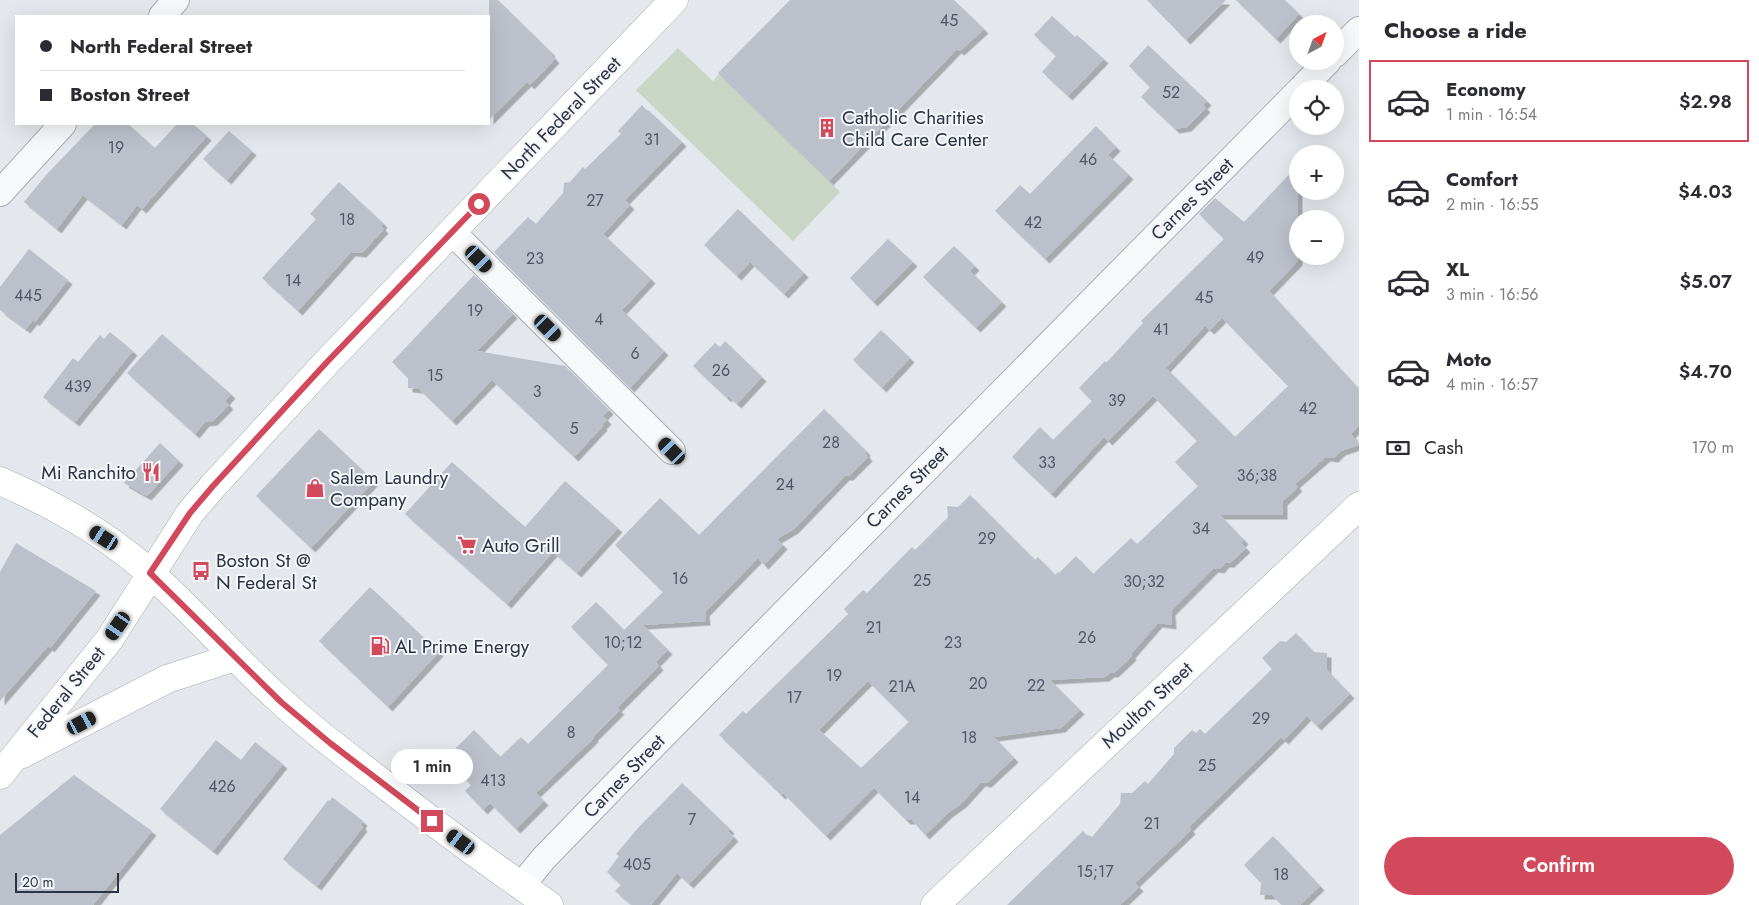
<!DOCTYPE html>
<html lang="en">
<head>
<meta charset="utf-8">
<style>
	body { margin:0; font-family:Jost,sans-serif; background:#f2f2f3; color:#2b2b33; height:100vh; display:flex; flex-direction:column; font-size:19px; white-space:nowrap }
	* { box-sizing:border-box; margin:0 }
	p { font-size:16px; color:#7c7c81 }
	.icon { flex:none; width:28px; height:28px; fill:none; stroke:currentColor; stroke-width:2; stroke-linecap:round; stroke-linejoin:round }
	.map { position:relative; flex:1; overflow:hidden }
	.details { display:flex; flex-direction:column; background:#fff; width:400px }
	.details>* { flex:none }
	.guide { position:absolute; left:15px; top:15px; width:475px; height:110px; border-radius:0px; box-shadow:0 5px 20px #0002; display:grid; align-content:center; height:110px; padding:0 25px; background:#fff }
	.needle { width:32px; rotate:41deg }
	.buttons { position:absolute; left:1289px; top:15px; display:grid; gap:10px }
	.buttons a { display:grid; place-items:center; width:55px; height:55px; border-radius:50%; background:#fff; box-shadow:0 5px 20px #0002; font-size:25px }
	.scale { position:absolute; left:15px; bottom:12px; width:104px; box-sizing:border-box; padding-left:5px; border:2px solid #2b3445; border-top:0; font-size:14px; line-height:18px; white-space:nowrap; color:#2b3445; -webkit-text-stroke:4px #f4f6f9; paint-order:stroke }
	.end { position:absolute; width:22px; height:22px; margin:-11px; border:6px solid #d1495b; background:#fff; box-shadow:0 0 0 2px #fff }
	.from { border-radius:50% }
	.bubble { position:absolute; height:35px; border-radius:18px; background:#fff; box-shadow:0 5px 20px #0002; font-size:16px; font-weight:600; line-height:35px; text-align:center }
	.car { position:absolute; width:15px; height:30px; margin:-15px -8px; border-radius:6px; box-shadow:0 0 4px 1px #0007; background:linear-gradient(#222 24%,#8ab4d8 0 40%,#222 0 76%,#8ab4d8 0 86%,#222 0) }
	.guide b { display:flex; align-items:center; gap:18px; height:48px; font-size:19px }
	.guide b+b { border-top:1px solid #e1e1e2 }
	.guide i { width:12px; height:12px; background:#2b2b33 }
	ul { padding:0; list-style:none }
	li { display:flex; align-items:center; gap:15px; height:82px; margin:0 10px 8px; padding:0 15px; border:2px solid transparent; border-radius:0px }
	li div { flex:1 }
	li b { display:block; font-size:19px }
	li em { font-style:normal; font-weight:600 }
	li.on { border-color:#d1495b }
	li>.icon { width:45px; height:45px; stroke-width:1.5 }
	h2 { padding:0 25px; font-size:22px; line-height:60px }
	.pay { display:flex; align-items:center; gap:12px; height:55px; padding:0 25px; font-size:19px }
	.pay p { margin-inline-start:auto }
	.button { display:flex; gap:10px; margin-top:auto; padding:10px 25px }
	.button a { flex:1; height:58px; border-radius:30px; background:#d1495b; color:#fff; font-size:20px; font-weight:600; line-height:58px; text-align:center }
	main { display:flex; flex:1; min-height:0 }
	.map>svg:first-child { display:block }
	.green { fill:#c9d6c5 }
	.building { fill:#bbc0ca; fill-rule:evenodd; filter:url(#shadow) }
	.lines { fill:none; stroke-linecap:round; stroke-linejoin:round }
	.street-casing { stroke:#a9aeb7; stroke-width:28 }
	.secondary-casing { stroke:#a9aeb7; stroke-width:29 }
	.primary-casing { stroke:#a3abb8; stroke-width:29 }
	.street { stroke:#f7f8fa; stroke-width:26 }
	.secondary { stroke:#fff; stroke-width:28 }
	.primary { stroke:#fff; stroke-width:28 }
	.route { stroke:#d1495b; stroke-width:6 }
	.labels { text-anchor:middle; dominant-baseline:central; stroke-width:4; stroke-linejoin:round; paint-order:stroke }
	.number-label { font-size:16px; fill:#4f5766 }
	.poi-label { font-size:19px; fill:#2b3445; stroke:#f4f6f9; text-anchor:start }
	.street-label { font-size:19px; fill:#2b3445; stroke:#f4f6f9 }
</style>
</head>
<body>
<main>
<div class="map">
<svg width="1359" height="905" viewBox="0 0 1359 905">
	<defs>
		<filter id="shadow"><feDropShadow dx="4.5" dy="4.5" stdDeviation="0" flood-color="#0004"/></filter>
	</defs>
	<rect width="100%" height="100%" fill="#e4e7ec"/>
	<!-- green -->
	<path class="green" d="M 678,48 L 713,81 L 719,74 L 840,192 L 793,241 L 636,90 Z"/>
	<!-- building -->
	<g class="building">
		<path d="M 489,0 L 498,0 L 551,52 L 550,53 L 555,59 L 530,85 L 527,82 L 489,120 Z"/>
		<path d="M 790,0 L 954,0 L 984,29 L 960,51 L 957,49 L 829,181 L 718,73 Z"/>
		<path d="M 1147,0 L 1226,0 L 1186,40 Z"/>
		<path d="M 1236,0 L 1285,0 L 1299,14 L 1276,39 Z"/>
		<path d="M 1052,16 L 1075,37 L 1077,35 L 1104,59 L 1068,96 L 1042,72 L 1056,56 L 1034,35 Z"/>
		<path d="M 1148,45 L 1207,101 L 1203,105 L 1206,108 L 1187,127 L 1175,129 L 1141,97 L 1150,87 L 1129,66 Z"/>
		<path d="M 642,105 L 647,111 L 648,110 L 682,142 L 625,200 L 630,205 L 603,234 L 651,279 L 622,310 L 664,351 L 630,388 L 494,252 L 528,217 L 536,224 L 563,193 L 564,183 L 570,182 L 583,167 L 585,169 L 621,134 L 618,131 Z"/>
		<path d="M 95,124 L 128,124 L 155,148 L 177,124 L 193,124 L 207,136 L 142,209 L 137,205 L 122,225 L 83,195 L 57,229 L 24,202 L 46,175 Z"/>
		<path d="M 1096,126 L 1116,147 L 1108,155 L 1129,175 L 1045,259 L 995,211 L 1020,185 L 1030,194 Z"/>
		<path d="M 229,131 L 252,151 L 227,180 L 203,159 Z"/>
		<path d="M 1298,165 L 1298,261 L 1269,291 L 1359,389 L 1359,425 L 1351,434 L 1359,445 L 1341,451 L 1334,458 L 1326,457 L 1295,484 L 1298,487 L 1283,501 L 1283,515 L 1220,515 L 1244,540 L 1241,543 L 1246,548 L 1230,563 L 1225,563 L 1220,569 L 1214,568 L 1171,611 L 1172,625 L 1158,623 L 1131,654 L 1132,656 L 1114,673 L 1110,673 L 1105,677 L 1050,680 L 1080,710 L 1061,728 L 994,737 L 1014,758 L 987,783 L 981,782 L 962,803 L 948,813 L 925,835 L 912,820 L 906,820 L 874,788 L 826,836 L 783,793 L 781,795 L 719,735 L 743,711 L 746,714 L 848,614 L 844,609 L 863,590 L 867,593 L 912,547 L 915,550 L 948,517 L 947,506 L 958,507 L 970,495 L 1035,560 L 1038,557 L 1055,575 L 1058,572 L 1059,573 L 1076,556 L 1093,574 L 1131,538 L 1137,544 L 1198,486 L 1175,462 L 1197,441 L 1153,396 L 1108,441 L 1104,437 L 1051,494 L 1012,457 L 1040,427 L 1053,440 L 1092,401 L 1079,388 L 1105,361 L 1106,363 L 1143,323 L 1141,321 L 1224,239 L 1199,214 L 1215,198 L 1244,222 ZM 1222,318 L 1288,386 L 1235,437 L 1166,368 L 1205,326 L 1210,330 ZM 868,681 L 909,722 L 861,768 L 819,730 Z"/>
		<path d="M 339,182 L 383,223 L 381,226 L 384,229 L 362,253 L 351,252 L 298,311 L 262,278 L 316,219 L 310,214 Z"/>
		<path d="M 738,209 L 804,273 L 784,294 L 750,262 L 737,276 L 704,245 Z"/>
		<path d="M 888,239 L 913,262 L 873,302 L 850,278 Z"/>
		<path d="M 954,246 L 975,266 L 970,271 L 1002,302 L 976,328 L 923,277 Z"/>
		<path d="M 29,249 L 68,280 L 35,322 L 33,320 L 26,329 L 0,310 L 0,287 Z"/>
		<path d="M 474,275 L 513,314 L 477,351 L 565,366 L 609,410 L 603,416 L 607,420 L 602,425 L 603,426 L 574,457 L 492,380 L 452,421 L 419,389 L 408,388 L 408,378 L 392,362 Z"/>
		<path d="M 881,330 L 910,358 L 882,388 L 853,360 Z"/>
		<path d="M 110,332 L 133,351 L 75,422 L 43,397 L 73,358 L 78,362 L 100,335 L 104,339 Z"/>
		<path d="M 162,334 L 231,394 L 225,401 L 229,405 L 213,421 L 205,422 L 195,434 L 127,373 Z"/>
		<path d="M 725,341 L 762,377 L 737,404 L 728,396 L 727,398 L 693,366 L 715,343 L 720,347 Z"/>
		<path d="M 824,409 L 866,451 L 865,453 L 868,457 L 849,476 L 845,476 L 794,529 L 777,539 L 783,545 L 764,565 L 758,558 L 705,612 L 706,621 L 643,625 L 668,650 L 656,662 L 659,666 L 617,708 L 620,710 L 593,737 L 594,738 L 536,793 L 544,801 L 516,829 L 490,803 L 483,810 L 465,791 L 471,785 L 445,759 L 474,730 L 500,757 L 521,737 L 528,744 L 608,665 L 571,627 L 596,602 L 624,630 L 663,592 L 615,545 L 660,498 L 699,535 Z"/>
		<path d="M 319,429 L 374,481 L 311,548 L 256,496 Z"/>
		<path d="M 160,443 L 179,461 L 147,496 L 124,483 Z"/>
		<path d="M 452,462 L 525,527 L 565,481 L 618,528 L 577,573 L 553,552 L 507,604 L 405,514 Z"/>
		<path d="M 16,543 L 96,591 L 50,648 L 48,646 L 0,701 L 0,572 Z"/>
		<path d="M 370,587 L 439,652 L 388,707 L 319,641 Z"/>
		<path d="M 1296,633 L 1314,652 L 1327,653 L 1327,670 L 1350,694 L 1317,726 L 1307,716 L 1284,740 L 1281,737 L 1189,827 L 1191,830 L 1135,883 L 1139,887 L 1120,905 L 1007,905 L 1083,831 L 1088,836 L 1089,835 L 1092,837 L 1120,804 L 1121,793 L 1132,793 L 1145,781 L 1148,784 L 1174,754 L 1174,748 L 1192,730 L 1196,733 L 1200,729 L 1205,734 L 1272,669 L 1262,658 L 1280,641 L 1286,642 Z"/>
		<path d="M 216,740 L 241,760 L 255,742 L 283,764 L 213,851 L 160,809 Z"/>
		<path d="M 74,775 L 152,831 L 93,905 L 0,905 L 0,835 Z"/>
		<path d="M 682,783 L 730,829 L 728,831 L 734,837 L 689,884 L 677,873 L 651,905 L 632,905 L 615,891 L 621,885 L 607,872 L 619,856 L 616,854 L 638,828 Z"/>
		<path d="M 332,797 L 363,821 L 361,825 L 363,827 L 317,886 L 283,859 L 328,800 L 330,801 Z"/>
		<path d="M 1273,836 L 1320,886 L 1300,905 L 1282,905 L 1272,895 L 1260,895 L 1261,883 L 1244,865 Z"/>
	</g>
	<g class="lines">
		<!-- street casing -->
		<g class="street-casing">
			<g id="street">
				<path d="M 162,16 L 176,0"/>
				<path d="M 1335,54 L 1359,30"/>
				<path d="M 1301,89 L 1328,61"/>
				<path d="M 0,193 L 63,124"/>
				<path d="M 452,232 L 672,451"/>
				<path d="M 521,886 L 544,858 L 648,751 L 1298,92"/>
			</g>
		</g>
		<!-- secondary casing -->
		<g class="secondary-casing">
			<g id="secondary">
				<path d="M 0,481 C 53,504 108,535 151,574 C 196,614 236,661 281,701 C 310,728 341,751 372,775 C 430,820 489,864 549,905"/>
				<path d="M 22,754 L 167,679 L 235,657"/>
				<path d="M 0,775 L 109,640 L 190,513 L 213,486 L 327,362 L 674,0"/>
			</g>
		</g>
		<!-- primary casing -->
		<g class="primary-casing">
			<path id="primary" d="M 935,905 L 1359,506"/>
		</g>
		<!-- street -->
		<use href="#street" class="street"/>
		<!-- secondary -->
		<use href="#secondary" class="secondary"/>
		<!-- primary -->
		<use href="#primary" class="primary"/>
	</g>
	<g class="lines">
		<!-- route -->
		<path class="route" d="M 432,821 L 330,743 L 281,702 L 150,573 L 190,513 L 213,486 L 327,362 L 479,204"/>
	</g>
	<!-- icons -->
	<defs>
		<g id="building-bare" transform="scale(1.5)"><path d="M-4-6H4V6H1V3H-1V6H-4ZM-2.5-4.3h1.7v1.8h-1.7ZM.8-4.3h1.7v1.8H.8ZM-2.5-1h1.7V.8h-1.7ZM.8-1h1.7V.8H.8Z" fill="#d1495b" stroke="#f4f6f9" stroke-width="2.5" paint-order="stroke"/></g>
		<g id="restaurant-bare" transform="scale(1.5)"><path d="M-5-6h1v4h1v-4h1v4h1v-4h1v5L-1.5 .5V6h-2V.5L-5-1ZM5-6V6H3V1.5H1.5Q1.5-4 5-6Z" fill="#d1495b" stroke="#f4f6f9" stroke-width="2.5" paint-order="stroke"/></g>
		<g id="shop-bare" transform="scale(1.5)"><path d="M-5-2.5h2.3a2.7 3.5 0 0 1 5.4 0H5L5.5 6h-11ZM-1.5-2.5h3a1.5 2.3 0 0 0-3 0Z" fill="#d1495b" stroke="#f4f6f9" stroke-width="2.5" paint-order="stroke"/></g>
		<g id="supermarket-bare" transform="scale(1.5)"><path d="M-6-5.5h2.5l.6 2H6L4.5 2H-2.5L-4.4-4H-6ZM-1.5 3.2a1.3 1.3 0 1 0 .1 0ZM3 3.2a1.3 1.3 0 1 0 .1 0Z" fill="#d1495b" stroke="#f4f6f9" stroke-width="2.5" paint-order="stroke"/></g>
		<g id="bus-bare" transform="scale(1.5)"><path d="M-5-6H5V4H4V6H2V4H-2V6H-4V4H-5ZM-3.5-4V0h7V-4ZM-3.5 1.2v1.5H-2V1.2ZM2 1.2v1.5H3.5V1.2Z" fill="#d1495b" stroke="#f4f6f9" stroke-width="2.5" paint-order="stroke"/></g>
		<g id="fuel-bare" transform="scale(1.5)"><path d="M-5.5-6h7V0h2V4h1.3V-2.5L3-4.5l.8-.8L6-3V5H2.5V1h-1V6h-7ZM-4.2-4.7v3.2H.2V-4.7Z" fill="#d1495b" stroke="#f4f6f9" stroke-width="2.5" paint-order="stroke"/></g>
	</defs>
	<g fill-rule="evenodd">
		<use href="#building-bare" x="827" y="128"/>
		<use href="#restaurant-bare" x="151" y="472"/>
		<use href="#shop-bare" x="315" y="488"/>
		<use href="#supermarket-bare" x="467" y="545"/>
		<use href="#bus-bare" x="201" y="571"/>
		<use href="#fuel-bare" x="380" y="646"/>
	</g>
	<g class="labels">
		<!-- number labels -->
		<g class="number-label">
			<text x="949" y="20">45</text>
			<text x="1171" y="92">52</text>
			<text x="652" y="139">31</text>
			<text x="116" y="147">19</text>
			<text x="1088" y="159">46</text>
			<text x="595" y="200">27</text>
			<text x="347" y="219">18</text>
			<text x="1033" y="222">42</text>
			<text x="1255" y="257">49</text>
			<text x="535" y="258">23</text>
			<text x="293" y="280">14</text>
			<text x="28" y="295">445</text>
			<text x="1204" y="297">45</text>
			<text x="475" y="310">19</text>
			<text x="599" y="319">4</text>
			<text x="1161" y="329">41</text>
			<text x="635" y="353">6</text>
			<text x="721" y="370">26</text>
			<text x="435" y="375">15</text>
			<text x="78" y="386">439</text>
			<text x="537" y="391">3</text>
			<text x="1117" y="400">39</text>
			<text x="1308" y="408">42</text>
			<text x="574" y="428">5</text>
			<text x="831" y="442">28</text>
			<text x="1047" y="462">33</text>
			<text x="1257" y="475">36;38</text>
			<text x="785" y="484">24</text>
			<text x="1201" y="528">34</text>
			<text x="987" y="538">29</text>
			<text x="680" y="578">16</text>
			<text x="922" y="580">25</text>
			<text x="1144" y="581">30;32</text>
			<text x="874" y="627">21</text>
			<text x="1087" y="637">26</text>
			<text x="623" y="642">10;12</text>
			<text x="953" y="642">23</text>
			<text x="834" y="675">19</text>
			<text x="978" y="683">20</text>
			<text x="1036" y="685">22</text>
			<text x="902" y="686">21A</text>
			<text x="794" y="697">17</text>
			<text x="1261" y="718">29</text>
			<text x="571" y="732">8</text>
			<text x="969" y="737">18</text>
			<text x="1207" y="765">25</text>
			<text x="493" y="780">413</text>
			<text x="222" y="786">426</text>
			<text x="912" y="797">14</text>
			<text x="692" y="819">7</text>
			<text x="1152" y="823">21</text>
			<text x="637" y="864">405</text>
			<text x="1095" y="871">15;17</text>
			<text x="1281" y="874">18</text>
		</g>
		<!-- poi labels -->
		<g class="poi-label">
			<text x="842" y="117">Catholic Charities<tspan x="842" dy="22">Child Care Center</tspan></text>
			<text x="136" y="472" text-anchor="end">Mi Ranchito</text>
			<text x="330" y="477">Salem Laundry<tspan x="330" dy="22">Company</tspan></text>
			<text x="482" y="545">Auto Grill</text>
			<text x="216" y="560">Boston St @<tspan x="216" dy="22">N Federal St</tspan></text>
			<text x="395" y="646">AL Prime Energy</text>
		</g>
		<!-- street labels -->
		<g class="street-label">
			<text transform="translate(561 118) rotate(-46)">North Federal Street</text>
			<text transform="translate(1192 199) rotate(-45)">Carnes Street</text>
			<text transform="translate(907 487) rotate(-45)">Carnes Street</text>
			<text transform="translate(66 692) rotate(-51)">Federal Street</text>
			<text transform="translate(1147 705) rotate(-43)">Moulton Street</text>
			<text transform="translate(624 776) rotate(-46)">Carnes Street</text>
		</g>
	</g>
</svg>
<div class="buttons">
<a><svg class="needle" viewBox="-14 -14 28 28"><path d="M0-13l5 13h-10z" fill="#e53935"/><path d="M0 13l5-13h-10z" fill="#7c7c81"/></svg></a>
<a><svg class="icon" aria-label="locate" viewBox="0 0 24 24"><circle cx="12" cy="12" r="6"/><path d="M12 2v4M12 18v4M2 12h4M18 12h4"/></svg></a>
<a>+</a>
<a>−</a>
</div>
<div class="scale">20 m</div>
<i class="end from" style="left:479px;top:204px"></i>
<i class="end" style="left:432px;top:821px"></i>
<div class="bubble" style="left:391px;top:749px;width:82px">1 min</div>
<i class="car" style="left:479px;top:259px;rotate:135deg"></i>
<i class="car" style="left:548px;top:328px;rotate:135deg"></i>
<i class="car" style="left:672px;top:451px;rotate:315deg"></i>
<i class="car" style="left:104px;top:538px;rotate:303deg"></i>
<i class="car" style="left:118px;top:626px;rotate:215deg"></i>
<i class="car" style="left:82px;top:723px;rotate:62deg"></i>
<i class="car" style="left:461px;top:842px;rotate:306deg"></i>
<div class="guide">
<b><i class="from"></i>North Federal Street</b>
<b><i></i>Boston Street</b>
</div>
</div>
<section class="details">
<h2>Choose a ride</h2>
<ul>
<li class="on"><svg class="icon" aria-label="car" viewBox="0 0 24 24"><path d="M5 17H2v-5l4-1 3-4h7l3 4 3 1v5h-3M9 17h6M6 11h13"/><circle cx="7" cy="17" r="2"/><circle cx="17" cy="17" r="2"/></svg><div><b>Economy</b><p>1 min · 16:54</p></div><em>$2.98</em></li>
<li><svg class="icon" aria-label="car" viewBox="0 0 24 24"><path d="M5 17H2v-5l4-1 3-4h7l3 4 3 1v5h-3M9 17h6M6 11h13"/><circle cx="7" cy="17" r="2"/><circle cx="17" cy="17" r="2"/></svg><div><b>Comfort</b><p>2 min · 16:55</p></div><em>$4.03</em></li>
<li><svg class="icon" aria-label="car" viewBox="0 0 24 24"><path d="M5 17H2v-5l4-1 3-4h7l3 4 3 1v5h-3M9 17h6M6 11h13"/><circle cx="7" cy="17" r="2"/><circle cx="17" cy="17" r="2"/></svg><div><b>XL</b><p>3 min · 16:56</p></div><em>$5.07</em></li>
<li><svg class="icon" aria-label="car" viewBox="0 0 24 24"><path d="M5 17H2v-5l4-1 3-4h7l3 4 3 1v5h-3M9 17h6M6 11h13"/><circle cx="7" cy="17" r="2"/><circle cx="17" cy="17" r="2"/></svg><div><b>Moto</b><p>4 min · 16:57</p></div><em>$4.70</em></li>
</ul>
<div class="pay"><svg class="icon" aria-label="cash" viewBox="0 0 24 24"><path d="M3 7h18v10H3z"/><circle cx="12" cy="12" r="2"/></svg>Cash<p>170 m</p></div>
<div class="button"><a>Confirm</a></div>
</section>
</main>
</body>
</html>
